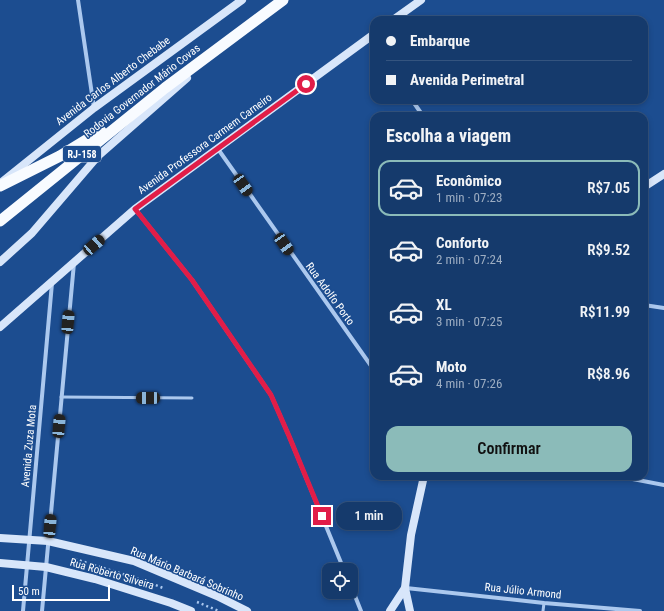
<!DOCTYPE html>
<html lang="pt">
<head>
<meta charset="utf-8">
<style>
	body { margin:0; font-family:"Roboto Condensed",sans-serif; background:#224574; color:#f1f3f6; height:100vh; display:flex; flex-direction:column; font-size:15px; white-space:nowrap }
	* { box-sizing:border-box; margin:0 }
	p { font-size:13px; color:#9dadc2 }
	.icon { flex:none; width:22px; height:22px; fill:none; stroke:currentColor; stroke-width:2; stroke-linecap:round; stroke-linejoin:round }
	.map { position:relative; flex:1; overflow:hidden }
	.side { position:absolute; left:370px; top:112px; width:278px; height:368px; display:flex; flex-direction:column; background:#153a6c; border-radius:12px; box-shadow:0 2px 6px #0003,0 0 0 1px #34547f }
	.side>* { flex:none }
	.guide { position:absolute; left:370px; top:16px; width:278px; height:88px; border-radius:12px; box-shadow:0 2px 6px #0003,0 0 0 1px #34547f; display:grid; align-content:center; height:88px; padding:0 16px; background:#153a6c }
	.tools { position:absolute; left:322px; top:563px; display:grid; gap:8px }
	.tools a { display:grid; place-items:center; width:36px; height:36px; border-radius:8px; background:#153a6c; box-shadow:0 2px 6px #0003,0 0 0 1px #34547f; font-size:20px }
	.scale { position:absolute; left:12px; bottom:10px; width:98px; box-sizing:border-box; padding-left:4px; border:2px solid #fff; border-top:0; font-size:11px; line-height:14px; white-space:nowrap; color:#fff; -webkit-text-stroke:3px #1c4d90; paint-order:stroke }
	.end { position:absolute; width:18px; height:18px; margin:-9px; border:5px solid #e11d48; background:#fff; box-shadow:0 0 0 2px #fff }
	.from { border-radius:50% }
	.bubble { position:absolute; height:28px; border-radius:12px; background:#153a6c; box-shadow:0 2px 6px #0003,0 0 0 1px #34547f; font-size:13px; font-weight:600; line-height:28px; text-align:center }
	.car { position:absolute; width:12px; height:24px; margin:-12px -6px; border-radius:5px; box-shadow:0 0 3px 1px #0007; background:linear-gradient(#222 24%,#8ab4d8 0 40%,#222 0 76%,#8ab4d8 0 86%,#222 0) }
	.guide b { display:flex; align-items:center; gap:14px; height:38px; font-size:15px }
	.guide b+b { border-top:1px solid #34547f }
	.guide i { width:10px; height:10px; background:#f1f3f6 }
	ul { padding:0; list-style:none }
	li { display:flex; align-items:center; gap:12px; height:56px; margin:0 8px 6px; padding:0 8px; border:2px solid transparent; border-radius:12px }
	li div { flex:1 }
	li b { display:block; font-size:15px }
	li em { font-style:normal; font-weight:600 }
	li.current { border-color:#8bbbb9 }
	li>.icon { width:36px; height:36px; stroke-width:1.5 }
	h2 { padding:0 16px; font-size:18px; line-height:48px }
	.primary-button { display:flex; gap:8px; margin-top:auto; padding:8px 16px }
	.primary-button a { flex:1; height:46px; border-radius:12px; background:#8bbbb9; color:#111; font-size:16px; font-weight:600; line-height:46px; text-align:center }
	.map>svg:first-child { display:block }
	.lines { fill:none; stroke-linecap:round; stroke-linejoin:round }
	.path { stroke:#abc8ee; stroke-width:2.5; stroke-dasharray:2 3; stroke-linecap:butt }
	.service { stroke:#abc8ee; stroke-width:3 }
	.minor { stroke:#abc8ee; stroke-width:4 }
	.secondary { stroke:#d8e6fa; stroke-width:8 }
	.trunk { stroke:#f8fbff; stroke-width:11 }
	.route { stroke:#e11d48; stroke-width:5 }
	.labels { text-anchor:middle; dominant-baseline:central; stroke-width:3; stroke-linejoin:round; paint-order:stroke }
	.shield { fill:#1c4d90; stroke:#bbcade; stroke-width:1 }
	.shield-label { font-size:10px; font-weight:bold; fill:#fff }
	.street-label { font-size:11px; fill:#fff; stroke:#1c4d90 }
</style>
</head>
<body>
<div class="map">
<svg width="664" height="611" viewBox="0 0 664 611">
	<rect width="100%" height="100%" fill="#1c4d90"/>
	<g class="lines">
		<!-- path -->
		<g class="path">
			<path d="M 75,559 L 148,582 L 163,588"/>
			<path d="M 197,602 L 219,611"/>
		</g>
		<!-- service -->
		<g class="service">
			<path d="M 61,397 L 192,398"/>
			<path d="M 543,611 L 544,603"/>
		</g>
		<!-- minor -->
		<g class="minor">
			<path d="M 78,0 L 94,108"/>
			<path d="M 369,38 L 374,46"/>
			<path d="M 412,100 L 423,116"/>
			<path d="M 218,149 L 374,370"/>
			<path d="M 135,209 L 192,280 L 271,395 L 289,436 L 344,570"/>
			<path d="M 371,260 L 374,258"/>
			<path d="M 644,305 L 664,308"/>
			<path d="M 617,476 L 664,485"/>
			<path d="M 351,586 L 361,611"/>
			<path d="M 406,588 L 544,603 L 640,611"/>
			<path d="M 23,611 L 52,283"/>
			<path d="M 42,611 L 74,263"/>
		</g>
		<!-- secondary -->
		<g class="secondary">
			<path d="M 393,20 L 421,0"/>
			<path d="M 3,181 L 94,108 L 242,0"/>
			<path d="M 644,187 L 664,174"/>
			<path d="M 0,262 L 32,233 L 98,156 L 187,78"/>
			<path d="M 0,327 L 135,209 L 374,34"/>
			<path d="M 0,538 L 48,541 L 134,561 L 217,596 L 247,611"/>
			<path d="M 0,563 L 46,567 L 95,579 L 171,603 L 191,611"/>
			<path d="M 390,611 L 405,588"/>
			<path d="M 410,611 L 405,588 L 411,535 L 424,476"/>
		</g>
		<!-- trunk -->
		<g class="trunk">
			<path d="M 0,186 L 60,156 L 101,131"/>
			<path d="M 0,221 L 165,88 L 283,0"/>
		</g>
	</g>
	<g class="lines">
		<!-- route -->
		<path class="route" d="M 306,84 L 135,209 L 192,280 L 271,395 L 289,436 L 322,516"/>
	</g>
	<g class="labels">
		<!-- shield labels -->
		<rect class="shield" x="63" y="146" width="38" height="16" rx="3"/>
		<g class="shield-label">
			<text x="82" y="154">RJ-158</text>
		</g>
		<!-- street labels -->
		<g class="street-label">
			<text transform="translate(113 81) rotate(-37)">Avenida Carlos Alberto Chebabe</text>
			<text transform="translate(142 91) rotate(-38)">Rodovia Governador Mário Covas</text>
			<text transform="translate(205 144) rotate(-36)">Avenida Professora Carmem Carneiro</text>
			<text transform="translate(330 294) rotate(54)">Rua Adolfo Porto</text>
			<text transform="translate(29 446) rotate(-85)">Avenida Zuza Mota</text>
			<text transform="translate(112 574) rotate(16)">Rua Roberto Silveira</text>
			<text transform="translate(187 574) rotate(23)">Rua Mário Barbará Sobrinho</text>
			<text transform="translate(523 591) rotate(6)">Rua Júlio Armond</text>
		</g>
	</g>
</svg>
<div class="tools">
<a><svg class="icon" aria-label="locate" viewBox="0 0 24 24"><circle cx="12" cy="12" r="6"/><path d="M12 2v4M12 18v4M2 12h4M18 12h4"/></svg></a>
</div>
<div class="scale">50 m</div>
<i class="end from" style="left:306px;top:84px"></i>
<i class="end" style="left:322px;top:516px"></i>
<div class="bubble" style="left:336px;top:502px;width:66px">1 min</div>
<i class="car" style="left:243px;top:185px;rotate:145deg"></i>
<i class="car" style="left:284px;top:244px;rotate:145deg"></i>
<i class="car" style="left:94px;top:245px;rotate:49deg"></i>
<i class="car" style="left:68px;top:322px;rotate:5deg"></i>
<i class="car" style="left:148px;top:398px;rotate:270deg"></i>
<i class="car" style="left:59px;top:426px;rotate:5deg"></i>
<i class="car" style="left:50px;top:526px;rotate:5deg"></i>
<div class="guide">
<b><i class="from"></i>Embarque</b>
<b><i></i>Avenida Perimetral</b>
</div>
<section class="side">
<h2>Escolha a viagem</h2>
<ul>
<li class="current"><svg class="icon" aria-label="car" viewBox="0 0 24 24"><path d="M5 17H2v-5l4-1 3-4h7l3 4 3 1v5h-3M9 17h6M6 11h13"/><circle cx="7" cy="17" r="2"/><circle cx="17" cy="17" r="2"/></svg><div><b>Econômico</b><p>1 min · 07:23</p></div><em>R$7.05</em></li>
<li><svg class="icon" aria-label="car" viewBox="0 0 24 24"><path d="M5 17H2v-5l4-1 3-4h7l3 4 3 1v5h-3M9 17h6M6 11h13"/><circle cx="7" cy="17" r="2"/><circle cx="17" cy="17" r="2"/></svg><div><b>Conforto</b><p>2 min · 07:24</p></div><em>R$9.52</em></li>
<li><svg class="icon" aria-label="car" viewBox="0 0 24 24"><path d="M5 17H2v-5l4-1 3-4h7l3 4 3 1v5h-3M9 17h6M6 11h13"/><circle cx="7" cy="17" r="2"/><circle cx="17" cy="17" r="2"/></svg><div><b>XL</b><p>3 min · 07:25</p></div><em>R$11.99</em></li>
<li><svg class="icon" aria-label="car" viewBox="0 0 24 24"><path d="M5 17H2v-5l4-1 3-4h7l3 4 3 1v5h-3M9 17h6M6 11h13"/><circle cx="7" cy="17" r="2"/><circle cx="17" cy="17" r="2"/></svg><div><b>Moto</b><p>4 min · 07:26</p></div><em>R$8.96</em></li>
</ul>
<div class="primary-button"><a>Confirmar</a></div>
</section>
</div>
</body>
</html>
